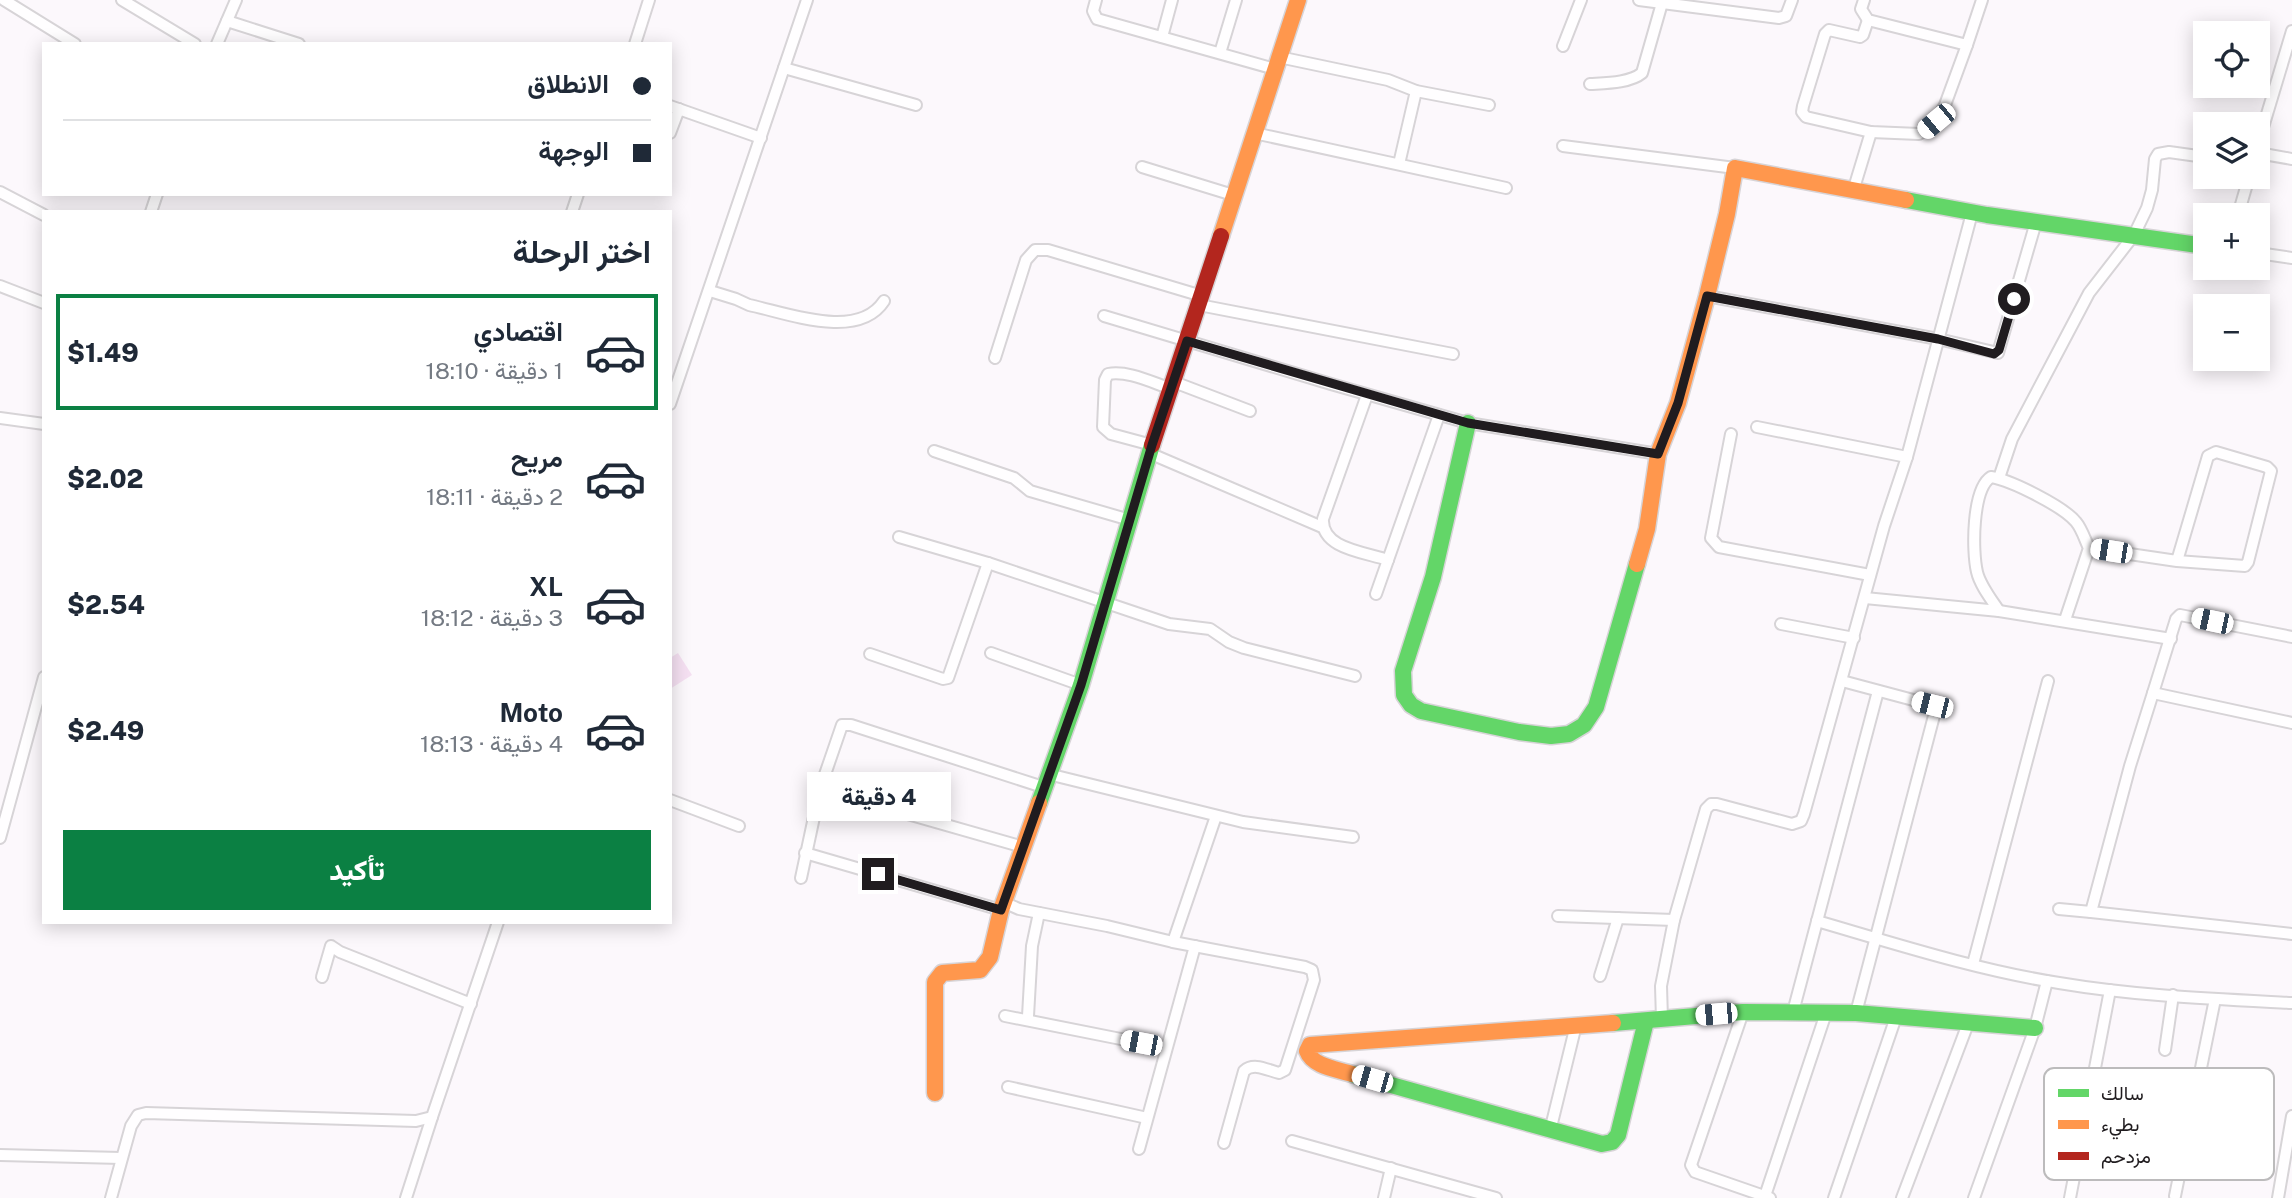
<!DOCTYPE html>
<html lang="ar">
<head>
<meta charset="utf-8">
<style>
	body { margin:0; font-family:"Public Sans",Vazirmatn,sans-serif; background:#f6f6f7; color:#1f2937; direction:rtl; height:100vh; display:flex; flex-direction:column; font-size:26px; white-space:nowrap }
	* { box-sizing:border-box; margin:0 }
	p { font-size:23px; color:#747a83 }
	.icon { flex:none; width:38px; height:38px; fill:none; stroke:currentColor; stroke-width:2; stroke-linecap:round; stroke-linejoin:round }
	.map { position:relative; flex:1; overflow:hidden; direction:ltr }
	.details { position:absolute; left:42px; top:210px; width:630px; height:714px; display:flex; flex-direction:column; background:#fff; border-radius:0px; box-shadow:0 4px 18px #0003; direction:rtl }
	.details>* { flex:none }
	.hud { position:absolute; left:42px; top:42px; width:630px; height:154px; border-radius:0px; box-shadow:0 4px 18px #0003; direction:rtl; display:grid; align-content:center; height:154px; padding:0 21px; background:#fff }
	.tools { position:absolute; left:2193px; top:21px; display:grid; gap:14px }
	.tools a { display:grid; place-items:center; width:77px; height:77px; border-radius:0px; background:#fff; box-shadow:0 4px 18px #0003; font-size:35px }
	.end { position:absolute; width:32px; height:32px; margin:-16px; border:9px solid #201c1f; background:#fff; box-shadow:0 0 0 4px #fff }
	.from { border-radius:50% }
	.bubble { position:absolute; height:49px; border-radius:0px; background:#fff; box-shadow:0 4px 18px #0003; font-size:23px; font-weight:800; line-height:49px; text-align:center; direction:rtl }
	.car { position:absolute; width:21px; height:42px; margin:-21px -10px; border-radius:9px; box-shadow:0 0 5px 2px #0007; background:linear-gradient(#fff 24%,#345 0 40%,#fff 0 76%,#345 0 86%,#fff 0) }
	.hud b { display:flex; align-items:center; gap:24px; height:66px; font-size:26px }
	.hud b+b { border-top:2px solid #e0e1e3 }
	.hud i { width:18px; height:18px; background:#1f2937 }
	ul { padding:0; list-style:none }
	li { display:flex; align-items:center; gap:21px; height:116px; margin:0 14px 10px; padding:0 7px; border:4px solid transparent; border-radius:0px }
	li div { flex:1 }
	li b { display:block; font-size:26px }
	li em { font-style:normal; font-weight:800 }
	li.on { border-color:#0b8043 }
	li>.icon { width:63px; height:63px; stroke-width:1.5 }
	h2 { padding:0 21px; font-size:32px; line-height:84px }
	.action { display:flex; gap:14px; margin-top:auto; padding:14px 21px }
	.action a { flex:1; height:80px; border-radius:0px; background:#0b8043; color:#fff; font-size:28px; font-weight:800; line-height:80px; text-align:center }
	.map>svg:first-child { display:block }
	.grass { fill:#f5e0f2 }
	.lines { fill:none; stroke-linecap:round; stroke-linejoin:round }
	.street-casing { stroke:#d7d4d7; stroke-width:14 }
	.fast-casing { stroke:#d7d4d7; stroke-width:19 }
	.slow-casing { stroke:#d7d4d7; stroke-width:19 }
	.jam-casing { stroke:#d7d4d7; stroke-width:19 }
	.street { stroke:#fffeff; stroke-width:10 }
	.fast { stroke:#63d668; stroke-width:16 }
	.slow { stroke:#ff974d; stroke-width:16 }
	.jam { stroke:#b3261e; stroke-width:16 }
	.route { stroke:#201c1f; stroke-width:9 }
	.key { fill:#fff; stroke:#bcbbbc; stroke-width:2 }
	.key-label { font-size:19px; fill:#201c1f }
</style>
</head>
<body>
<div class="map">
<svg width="2292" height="1198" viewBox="0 0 2292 1198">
	<rect width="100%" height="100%" fill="#fcf8fc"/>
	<!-- grass -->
	<path class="grass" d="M 678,653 L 692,675 L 670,689 L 670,658 Z"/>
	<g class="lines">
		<!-- street casing -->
		<g class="street-casing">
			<g id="street">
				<path d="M 4,0 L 75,44"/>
				<path d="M 122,0 L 195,44"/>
				<path d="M 1096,0 L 1093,11 L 1097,19 L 1275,69"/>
				<path d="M 1639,0 L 1779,18 L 1786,16 L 1792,0"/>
				<path d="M 1864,0 L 1861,9 L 1868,20 L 1967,45 L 1982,0"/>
				<path d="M 1868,20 L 1863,35 L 1860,37 L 1829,30 L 1825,34 L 1803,106 L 1802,112 L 1806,117 L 1871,132 L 1919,134 L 1936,121 L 1945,105 L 1967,45"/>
				<path d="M 227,21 L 299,44"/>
				<path d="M 1162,37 L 1172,0"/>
				<path d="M 217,44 L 236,0"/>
				<path d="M 635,44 L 649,0"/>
				<path d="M 1563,46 L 1581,0"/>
				<path d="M 1220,53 L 1236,0"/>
				<path d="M 1279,57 L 1388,80 L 1416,91 L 1489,105"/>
				<path d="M 784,68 L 916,105"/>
				<path d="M 1590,84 C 1605,83 1630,83 1642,73 L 1662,3"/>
				<path d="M 670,106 L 761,138"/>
				<path d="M 670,133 L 679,109"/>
				<path d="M 1254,133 L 1506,188"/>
				<path d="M 2258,144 L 2292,31"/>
				<path d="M 1563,146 L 1735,168"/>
				<path d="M 2258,153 L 2292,159"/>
				<path d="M 1399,164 L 1416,91"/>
				<path d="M 1142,167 L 1233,195"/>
				<path d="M 1854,188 L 1871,132"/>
				<path d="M 0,192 L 44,215"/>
				<path d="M 151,212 L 157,194"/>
				<path d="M 572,212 L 578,194"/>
				<path d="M 2238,215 L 2249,177"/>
				<path d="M 2258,253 L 2292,258"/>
				<path d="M 0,286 L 44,303"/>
				<path d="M 710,291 L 736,299 L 749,305 C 787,313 858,341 884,301"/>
				<path d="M 1707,296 L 1938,339 L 1998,353 L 2036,222"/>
				<path d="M 1199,305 L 1453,354"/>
				<path d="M 1104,316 L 1331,384 L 1468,423 L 1658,454"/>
				<path d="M 995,358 L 1026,260 L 1035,250 L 1048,250 L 1202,296"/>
				<path d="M 1174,382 L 1250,411"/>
				<path d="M 1367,395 L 1323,519 C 1321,549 1365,552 1388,560"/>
				<path d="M 670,404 L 807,0"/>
				<path d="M 0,418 L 44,424"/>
				<path d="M 1757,427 L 1907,457"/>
				<path d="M 1731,434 L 1711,538 L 1719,547 L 1870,575"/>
				<path d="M 1152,445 L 1111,434 L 1103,427 L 1105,380 L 1108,374 C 1128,370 1153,383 1172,389"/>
				<path d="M 934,451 L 1014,478 L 1030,491 L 1130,520"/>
				<path d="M 1149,453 L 1322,527"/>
				<path d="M 1999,478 L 2012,439 L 2089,293 L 2134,235 L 2147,208 L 2152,190 L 2155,159 L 2158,154 L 2169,152 L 2205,157"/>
				<path d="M 899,537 L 988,563 L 1169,624 L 1210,629 L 1229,642 L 1244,648 L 1355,676"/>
				<path d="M 2089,548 L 2177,561 L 2245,566 L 2248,562 L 2271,471 L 2267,467 L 2216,452 L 2208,456 L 2177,561"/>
				<path d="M 1376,594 L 1439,415"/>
				<path d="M 1865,598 L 1999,611 L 2171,639"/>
				<path d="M 1999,611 C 1991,599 1980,585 1977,572 C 1972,551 1972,489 1991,477 C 2011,480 2064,507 2076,522 C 2082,529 2085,540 2089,548 L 2065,620"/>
				<path d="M 1781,624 L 1854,638"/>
				<path d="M 2292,637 L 2180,615 L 2176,619 L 2153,693 L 2292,723"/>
				<path d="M 991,653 L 1081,685"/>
				<path d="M 870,654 L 943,679 L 948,678 L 988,563"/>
				<path d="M 1842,681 L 1932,705 L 1935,712 L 1856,1013"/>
				<path d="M 2153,693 L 2130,766 L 2091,912 L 2292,934"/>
				<path d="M 1048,774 L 1243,822 L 1353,837"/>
				<path d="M 820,789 L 1023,847"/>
				<path d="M 670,800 L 739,826"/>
				<path d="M 0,838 L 44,677"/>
				<path d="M 805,853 L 1001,910"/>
				<path d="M 801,878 L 820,789 L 842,725 L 851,725 L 1043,787"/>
				<path d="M 1003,902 L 1019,909 L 1107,926 L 1173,942 L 1305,967 L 1312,970 L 1314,980 L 1285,1070 L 1279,1073 C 1267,1070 1254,1062 1244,1071 L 1224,1143"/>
				<path d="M 2059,909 L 2091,912"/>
				<path d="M 1558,916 L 1674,920"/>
				<path d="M 1817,921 C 1896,944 1977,970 2059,983 C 2136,996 2214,999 2292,1003"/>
				<path d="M 1173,942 L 1216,816"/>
				<path d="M 1973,964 L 2048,681"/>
				<path d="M 1600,976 L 1618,918"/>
				<path d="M 322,977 L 331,946 L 340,952 L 471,1004"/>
				<path d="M 1743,1012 L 1691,1165 L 1695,1172 L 1770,1198"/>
				<path d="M 1793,1012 L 1878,691"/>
				<path d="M 1005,1016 L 1166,1048"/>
				<path d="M 1028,1016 L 1032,946 L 1039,913"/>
				<path d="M 1662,1019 L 1661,986 L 1674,920 L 1706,809 L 1711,804 L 1717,804 L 1792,824 L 1801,821 L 1804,814 L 1884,526 L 1907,457 L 1972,213"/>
				<path d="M 2165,1050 L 2173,995"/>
				<path d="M 1008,1087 L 1147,1118"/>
				<path d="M 1550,1131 L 1576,1025"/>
				<path d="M 1292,1141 L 1496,1198"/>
				<path d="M 1139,1149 L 1195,946"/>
				<path d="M 0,1155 L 121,1158"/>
				<path d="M 1765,1196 L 1826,1013"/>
				<path d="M 2175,1196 L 2215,999"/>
				<path d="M 111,1198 L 131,1126 L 138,1115 L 146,1113 L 416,1121 L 432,1117 L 498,922"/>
				<path d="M 406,1198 L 432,1117"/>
				<path d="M 1384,1198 L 1391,1168"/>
				<path d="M 1834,1198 L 1896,1017"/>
				<path d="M 1902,1198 L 1969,1021"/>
				<path d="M 1974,1198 L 2035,1028 L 2047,981"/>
				<path d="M 2070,1198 L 2110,990"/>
				<path d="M 2278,1198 L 2292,1116"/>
			</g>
		</g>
		<!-- fast casing -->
		<g class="fast-casing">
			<g id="fast">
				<path d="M 1906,200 L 1987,215 L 2205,246"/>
				<path d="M 1468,423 L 1433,577 L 1403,671 L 1404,695 L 1411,705 L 1421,711 L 1519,732 L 1551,736 L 1569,734 L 1584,725 L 1596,707 L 1637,564"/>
				<path d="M 1039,803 L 1081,685 L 1152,445"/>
				<path d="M 1613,1023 L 1743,1012 L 1856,1013 L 2035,1028"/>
				<path d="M 1352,1074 L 1602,1144 L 1612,1142 L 1618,1135 L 1646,1021"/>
			</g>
		</g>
		<!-- slow casing -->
		<g class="slow-casing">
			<g id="slow">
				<path d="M 1221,236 L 1298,0"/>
				<path d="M 1637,564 L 1647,529 L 1658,454 L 1678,403 L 1707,296 L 1727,214 L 1735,168 L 1906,200"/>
				<path d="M 1352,1074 C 1337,1069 1313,1067 1307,1051 L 1310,1045 L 1613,1023"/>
				<path d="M 935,1093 L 935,982 L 942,973 L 980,970 L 990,957 L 1001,910 L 1039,803"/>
			</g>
		</g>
		<!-- jam casing -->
		<g class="jam-casing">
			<path id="jam" d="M 1152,445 L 1221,236"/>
		</g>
		<!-- street -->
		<use href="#street" class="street"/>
		<!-- fast -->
		<use href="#fast" class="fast"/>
		<!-- slow -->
		<use href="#slow" class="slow"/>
		<!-- jam -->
		<use href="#jam" class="jam"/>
	</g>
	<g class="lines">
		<!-- route -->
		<path class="route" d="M 878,874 L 1001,910 L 1081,685 L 1152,445 L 1187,341 L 1468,423 L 1658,454 L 1678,403 L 1707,296 L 1938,339 L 1994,354 L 1999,350 L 2014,299"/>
	</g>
	<!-- legend -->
	<rect x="2044" y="1068" width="230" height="112" rx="10" class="key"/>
	<rect x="2058" y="1089" width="31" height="8" fill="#63d668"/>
	<rect x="2058" y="1120" width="31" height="9" fill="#ff974d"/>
	<rect x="2058" y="1152" width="31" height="8" fill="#b3261e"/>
	<g class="key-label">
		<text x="2101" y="1100">سالك</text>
		<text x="2101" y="1131">بطيء</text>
		<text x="2101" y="1163">مزدحم</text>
	</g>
</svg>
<div class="tools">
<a><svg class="icon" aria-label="locate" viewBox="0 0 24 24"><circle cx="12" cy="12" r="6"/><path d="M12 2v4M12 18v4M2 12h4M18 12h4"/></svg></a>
<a><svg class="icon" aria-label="layers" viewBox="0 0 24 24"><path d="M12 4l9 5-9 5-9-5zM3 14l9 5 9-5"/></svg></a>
<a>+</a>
<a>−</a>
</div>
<i class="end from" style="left:2014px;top:299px"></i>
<i class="end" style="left:878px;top:874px"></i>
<div class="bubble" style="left:807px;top:772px;width:144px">4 دقيقة</div>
<i class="car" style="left:1936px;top:121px;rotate:230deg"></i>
<i class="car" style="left:2111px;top:551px;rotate:279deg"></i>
<i class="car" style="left:2212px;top:621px;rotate:282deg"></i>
<i class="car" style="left:1932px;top:705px;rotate:284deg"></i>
<i class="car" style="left:1716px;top:1014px;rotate:265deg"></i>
<i class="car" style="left:1141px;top:1043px;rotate:281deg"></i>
<i class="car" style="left:1372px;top:1079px;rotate:286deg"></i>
<div class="hud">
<b><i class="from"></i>الانطلاق</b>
<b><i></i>الوجهة</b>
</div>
<section class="details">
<h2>اختر الرحلة</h2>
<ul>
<li class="on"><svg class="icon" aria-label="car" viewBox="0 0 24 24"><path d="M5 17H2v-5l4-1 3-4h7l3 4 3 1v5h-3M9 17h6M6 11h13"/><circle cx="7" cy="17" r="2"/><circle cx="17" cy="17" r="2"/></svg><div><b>اقتصادي</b><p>1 دقيقة · 18:10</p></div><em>$1.49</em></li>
<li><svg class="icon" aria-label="car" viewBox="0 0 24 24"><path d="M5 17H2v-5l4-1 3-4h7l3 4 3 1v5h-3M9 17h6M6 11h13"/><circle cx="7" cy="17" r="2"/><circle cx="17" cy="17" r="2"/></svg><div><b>مريح</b><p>2 دقيقة · 18:11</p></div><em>$2.02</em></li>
<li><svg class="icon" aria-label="car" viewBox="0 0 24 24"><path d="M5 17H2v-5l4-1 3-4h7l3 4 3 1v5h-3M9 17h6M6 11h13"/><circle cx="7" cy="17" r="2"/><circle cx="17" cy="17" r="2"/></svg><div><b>XL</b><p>3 دقيقة · 18:12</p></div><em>$2.54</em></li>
<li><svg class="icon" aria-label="car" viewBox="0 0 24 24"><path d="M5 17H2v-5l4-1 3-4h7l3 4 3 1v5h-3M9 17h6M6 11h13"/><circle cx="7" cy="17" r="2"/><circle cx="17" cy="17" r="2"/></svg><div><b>Moto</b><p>4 دقيقة · 18:13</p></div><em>$2.49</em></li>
</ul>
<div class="action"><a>تأكيد</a></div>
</section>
</div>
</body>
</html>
